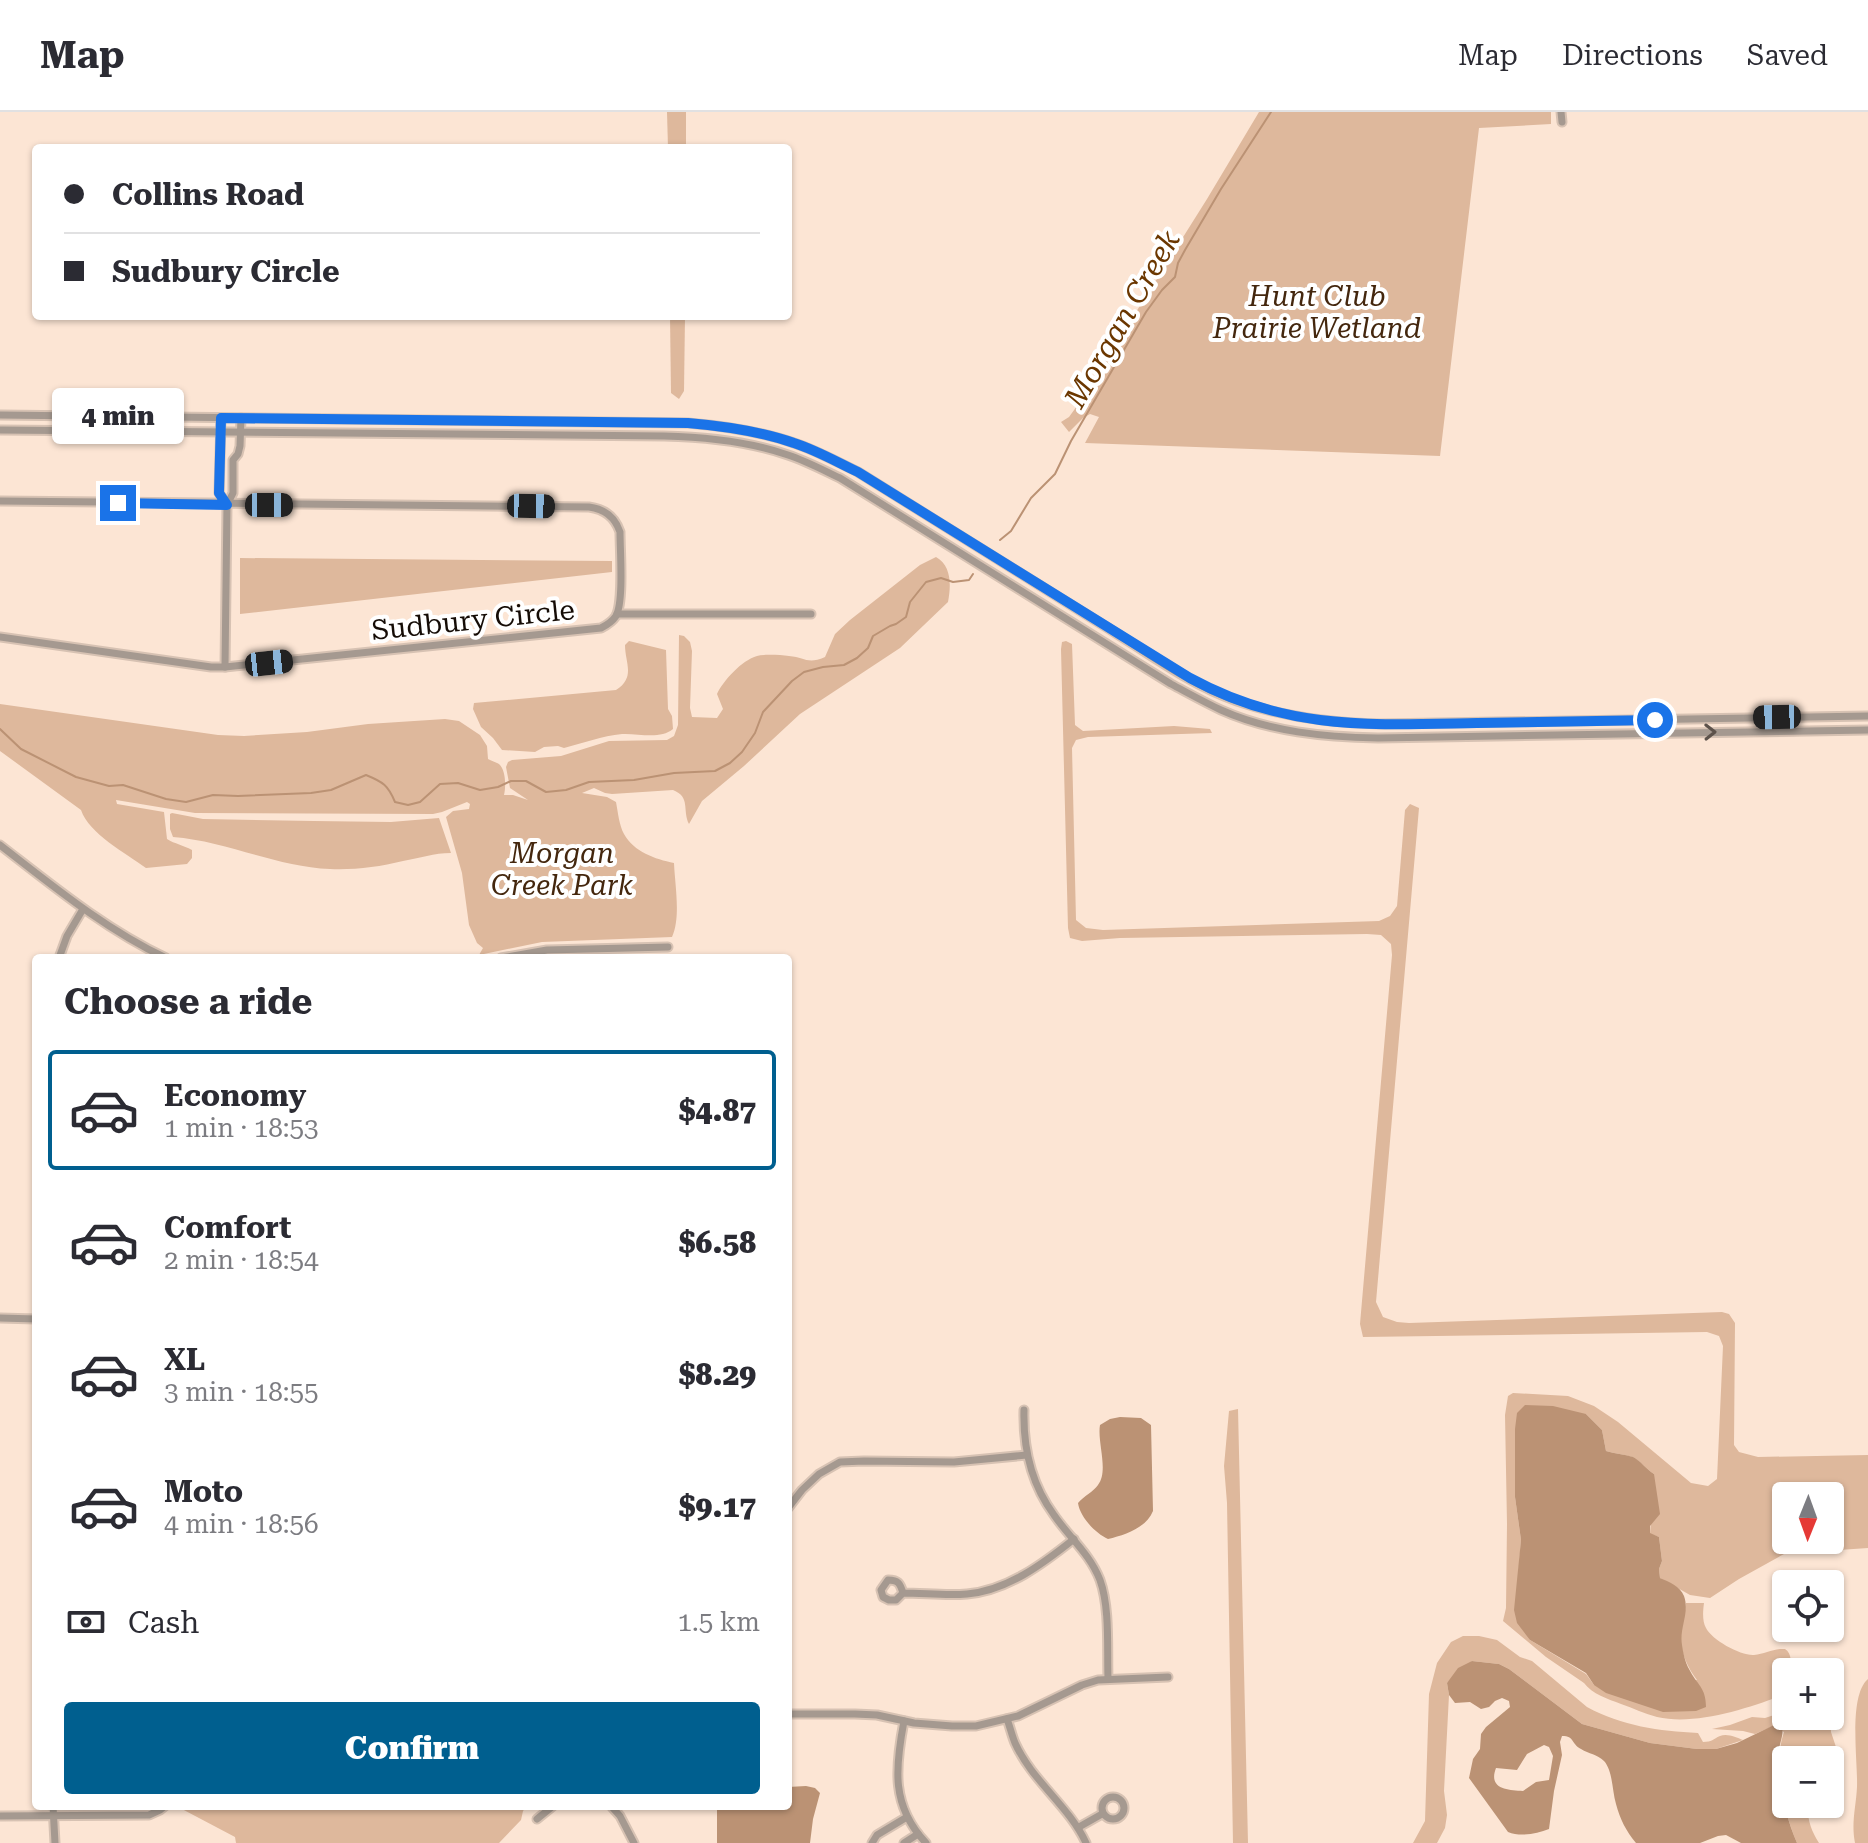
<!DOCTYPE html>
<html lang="en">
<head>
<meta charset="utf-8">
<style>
	body { margin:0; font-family:"Roboto Serif",serif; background:#f7f7f7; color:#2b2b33; height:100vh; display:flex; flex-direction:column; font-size:30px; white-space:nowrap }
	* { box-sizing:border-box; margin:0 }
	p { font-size:26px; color:#7c7c81 }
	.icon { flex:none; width:44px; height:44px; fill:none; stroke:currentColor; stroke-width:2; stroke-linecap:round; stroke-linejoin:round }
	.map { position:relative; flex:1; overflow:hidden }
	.drawer { position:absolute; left:32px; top:842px; width:760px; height:856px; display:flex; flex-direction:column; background:#fff; border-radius:8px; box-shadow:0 2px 6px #0004 }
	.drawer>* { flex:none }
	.hud { position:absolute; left:32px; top:32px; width:760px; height:176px; border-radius:8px; box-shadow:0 2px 6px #0004; display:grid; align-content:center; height:176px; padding:0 32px; background:#fff }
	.needle { width:52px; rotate:181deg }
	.controls { position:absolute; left:1772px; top:1370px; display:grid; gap:16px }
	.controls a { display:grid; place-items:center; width:72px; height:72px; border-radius:8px; background:#fff; box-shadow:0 2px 6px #0004; font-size:40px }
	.end { position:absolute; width:36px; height:36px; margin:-18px; border:10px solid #1a73e8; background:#fff; box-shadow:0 0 0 4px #fff }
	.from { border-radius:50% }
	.bubble { position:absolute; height:56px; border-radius:8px; background:#fff; box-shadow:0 2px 6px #0004; font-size:26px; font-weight:800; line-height:56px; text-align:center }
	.car { position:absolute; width:24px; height:48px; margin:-24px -12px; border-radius:10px; box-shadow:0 0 6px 2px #0007; background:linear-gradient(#222 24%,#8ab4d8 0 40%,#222 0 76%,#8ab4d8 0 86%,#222 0) }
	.hud b { display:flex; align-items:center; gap:28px; height:76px; font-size:30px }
	.hud b+b { border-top:2px solid #e1e1e2 }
	.hud i { width:20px; height:20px; background:#2b2b33 }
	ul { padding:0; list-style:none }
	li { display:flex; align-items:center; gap:24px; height:120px; margin:0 16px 12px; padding:0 16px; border:4px solid transparent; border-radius:8px }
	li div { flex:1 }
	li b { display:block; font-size:30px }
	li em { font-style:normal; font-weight:800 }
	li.on { border-color:#005f8f }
	li>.icon { width:72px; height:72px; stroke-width:1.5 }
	h2 { padding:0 32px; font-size:36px; line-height:96px }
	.pay { display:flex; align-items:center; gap:20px; height:88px; padding:0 32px; font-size:30px }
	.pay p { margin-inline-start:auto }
	.action { display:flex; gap:16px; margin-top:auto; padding:16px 32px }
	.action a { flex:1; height:92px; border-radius:8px; background:#005f8f; color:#fff; font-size:32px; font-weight:800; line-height:92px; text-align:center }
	header { display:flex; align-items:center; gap:48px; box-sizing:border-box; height:112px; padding:0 40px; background:#fff; border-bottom:2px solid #e1e1e2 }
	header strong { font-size:38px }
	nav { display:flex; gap:44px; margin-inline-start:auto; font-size:28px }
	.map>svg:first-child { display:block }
	.green { fill:#deb89c; fill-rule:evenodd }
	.water { fill:#bb9274; fill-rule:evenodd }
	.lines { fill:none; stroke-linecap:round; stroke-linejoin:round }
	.stream { stroke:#bb9274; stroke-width:2 }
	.minor-casing { stroke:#d7c2b3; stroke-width:11 }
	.minor { stroke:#a59990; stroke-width:7 }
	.oneway { stroke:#5d524b }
	.route { stroke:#1a73e8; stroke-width:10 }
	.labels { text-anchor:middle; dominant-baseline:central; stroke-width:8; stroke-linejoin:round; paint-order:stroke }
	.park-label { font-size:28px; font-style:italic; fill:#44270e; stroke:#fff }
	.street-label { font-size:28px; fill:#150c06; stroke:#fff }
	.water-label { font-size:30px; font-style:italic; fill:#6b3700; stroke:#fff }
</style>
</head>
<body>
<header>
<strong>Map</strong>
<nav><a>Map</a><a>Directions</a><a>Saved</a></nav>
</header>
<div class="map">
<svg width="1868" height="1731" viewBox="0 0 1868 1731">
	<rect width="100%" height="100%" fill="#fce5d4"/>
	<!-- green -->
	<g class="green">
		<path d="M 667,0 L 686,0 L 686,36 L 668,36 Z"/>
		<path d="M 1259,0 L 1551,0 L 1551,12 L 1479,16 L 1440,344 L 1085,331 L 1099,305 L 1090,302 L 1083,306 L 1069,320 L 1061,310 L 1069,305 L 1077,294 L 1207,87 Z"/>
		<path d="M 670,204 L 685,204 L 684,279 L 679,287 L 671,281 Z"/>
		<path d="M 936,445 C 952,454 951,474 948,490 L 900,536 L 800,602 L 744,654 L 702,689 L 689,712 C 682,698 691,685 673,678 L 612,682 L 605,681 L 594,676 L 582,681 L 607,685 L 616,690 C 618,700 619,713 624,722 C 634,740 655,747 674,751 C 675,774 681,805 672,825 L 542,830 L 479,843 L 483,836 L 477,831 L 469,813 L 462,761 L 446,705 L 453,699 L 469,697 L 470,692 L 467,690 L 442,700 L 433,702 L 195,701 L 116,688 L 117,692 L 164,700 L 167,727 C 175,732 183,733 192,738 L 192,746 L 187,752 L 146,756 C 126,741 89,722 81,698 L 0,639 L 0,592 L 218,623 L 244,624 L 307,620 L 368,612 L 445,607 L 459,609 L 480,623 L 487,634 L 488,647 C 491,649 496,650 499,652 C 506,658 506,675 504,683 L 513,683 L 528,688 L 510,676 L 506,655 L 508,650 L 512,648 L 561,644 L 609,629 L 667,628 L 674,624 L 678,613 L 679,523 L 684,524 L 690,530 L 692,539 L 690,596 L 692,605 L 717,606 L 723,597 L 717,582 C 723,569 742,548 757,544 C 765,542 780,543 789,544 C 805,545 807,553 825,545 L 835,522 L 850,508 L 920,453 Z"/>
		<path d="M 240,446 L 612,449 L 612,460 L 240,502 Z"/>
		<path d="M 629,529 L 666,538 L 668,597 L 672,604 L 673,617 C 660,628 638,621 622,622 C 602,624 583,631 564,636 L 558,634 L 544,635 L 535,640 L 502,638 L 493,626 L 481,615 L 473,597 L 474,591 L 616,578 C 636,565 625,551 625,533 Z"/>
		<path d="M 1066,529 L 1072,532 L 1075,613 L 1083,619 L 1174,614 L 1210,617 L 1212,621 L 1088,625 L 1076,628 L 1072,636 L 1076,808 L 1086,816 L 1103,818 L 1379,809 L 1390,804 L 1397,794 L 1405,698 L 1410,692 L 1419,696 L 1376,1190 L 1383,1205 L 1397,1210 L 1409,1211 L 1722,1200 L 1729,1202 L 1735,1211 L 1734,1333 L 1739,1340 L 1758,1345 L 1868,1343 L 1868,1436 L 1839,1438 L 1806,1436 L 1784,1442 L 1739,1467 L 1710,1486 L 1690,1483 L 1660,1466 L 1659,1457 L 1662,1449 L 1659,1425 L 1650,1422 L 1654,1362 C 1646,1357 1641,1349 1632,1345 C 1624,1342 1615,1342 1606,1339 L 1602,1318 L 1586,1302 L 1515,1317 L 1515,1385 L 1521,1428 L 1518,1467 L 1530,1528 L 1586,1562 L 1594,1573 L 1697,1568 C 1687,1555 1678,1535 1681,1518 C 1683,1508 1685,1502 1686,1491 L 1704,1491 C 1703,1499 1702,1509 1706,1516 C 1712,1528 1741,1544 1754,1543 C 1765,1542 1774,1536 1785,1537 C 1793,1542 1789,1552 1795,1558 L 1813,1560 L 1786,1560 L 1786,1582 C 1749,1596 1696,1614 1657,1605 C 1645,1602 1633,1596 1621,1592 C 1608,1587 1592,1582 1584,1571 L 1546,1545 L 1503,1509 L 1506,1496 L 1507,1412 L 1505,1303 L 1508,1284 L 1513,1281 L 1568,1284 L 1594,1294 L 1618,1310 L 1691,1371 L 1708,1374 L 1717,1367 L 1723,1234 L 1719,1224 L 1707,1220 L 1363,1225 L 1360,1212 L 1392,843 L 1391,832 L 1381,823 L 1367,822 L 1120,826 L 1082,829 L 1070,826 L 1068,816 L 1061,537 L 1062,530 ZM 1786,1384 L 1830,1384 L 1830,1428 L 1786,1428 Z"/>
		<path d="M 172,701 L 203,707 L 314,709 L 391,710 L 439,706 L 451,741 C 434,741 420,746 403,749 C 379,755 354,758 330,757 C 277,755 226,729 173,725 L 170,717 L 170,702 Z"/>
		<path d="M 1238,1297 L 1248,1731 L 1233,1731 L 1227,1391 L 1224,1354 L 1229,1299 Z"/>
		<path d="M 1463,1524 L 1479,1524 L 1497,1528 L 1520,1545 L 1532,1549 L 1587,1595 C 1622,1614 1659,1619 1698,1621 L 1703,1630 C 1712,1630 1713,1627 1720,1624 C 1727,1621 1736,1625 1743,1628 L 1716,1637 L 1697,1637 L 1650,1631 L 1582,1612 L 1509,1557 L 1499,1552 L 1472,1549 L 1447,1571 L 1449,1583 L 1444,1679 L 1447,1703 L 1445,1716 L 1437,1731 L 1413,1731 L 1425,1709 L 1429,1582 L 1437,1551 L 1451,1530 Z"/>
		<path d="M 1868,1567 L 1868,1731 L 1855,1731 C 1851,1711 1856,1695 1857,1675 C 1858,1650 1848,1584 1868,1567 Z"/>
		<path d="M 1830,1596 L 1831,1620 L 1836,1635 L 1836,1646 L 1830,1673 L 1830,1648 L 1786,1648 L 1786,1692 L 1808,1692 C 1807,1707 1811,1718 1819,1731 L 1797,1731 C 1783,1697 1772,1655 1784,1620 L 1773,1614 L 1755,1622 L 1743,1619 L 1712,1617 L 1730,1613 L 1752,1605 L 1765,1606 L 1786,1599 L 1786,1604 L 1830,1604 Z"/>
		<path d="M 180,1694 L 527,1694 L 523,1699 L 521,1708 L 499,1731 L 236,1731 L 235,1725 L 180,1696 Z"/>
	</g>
	<!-- water -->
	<g class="water">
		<path d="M 1525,1293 L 1553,1294 L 1586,1302 L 1602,1318 L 1606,1339 C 1615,1342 1624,1342 1633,1345 C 1641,1349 1646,1357 1654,1362 L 1660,1402 L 1650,1414 L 1650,1421 L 1659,1425 L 1662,1449 L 1659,1457 L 1660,1466 C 1669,1470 1680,1474 1684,1484 C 1690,1501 1679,1516 1682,1533 C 1683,1540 1685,1550 1689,1557 C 1697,1573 1706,1575 1706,1595 L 1696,1599 L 1663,1600 L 1606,1581 L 1594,1573 L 1586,1561 L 1530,1528 L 1517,1511 L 1514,1498 L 1521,1428 L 1515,1385 L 1515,1317 L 1517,1301 Z"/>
		<path d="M 1120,1305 L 1141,1306 L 1151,1313 L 1153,1399 C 1146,1416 1125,1423 1108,1427 C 1095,1421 1080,1405 1078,1391 C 1084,1384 1093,1380 1098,1373 C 1109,1359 1097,1330 1100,1313 L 1110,1307 Z"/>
		<path d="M 1472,1549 L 1499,1552 L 1509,1557 L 1582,1612 L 1650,1631 L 1697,1637 L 1716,1637 L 1737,1631 L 1772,1614 L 1778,1613 L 1782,1615 C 1784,1624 1779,1631 1779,1640 C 1778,1671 1785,1703 1797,1731 L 1741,1731 L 1726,1723 L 1718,1724 L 1700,1731 L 1636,1731 C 1626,1719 1620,1707 1616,1692 C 1612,1679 1613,1659 1604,1649 C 1597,1642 1589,1642 1581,1637 C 1571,1632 1575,1624 1562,1624 L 1560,1630 L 1562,1643 L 1554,1679 L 1549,1717 C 1537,1722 1520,1725 1508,1720 L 1469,1666 L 1473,1647 L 1480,1637 L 1481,1622 L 1486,1615 L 1510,1595 L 1509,1589 L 1502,1586 L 1495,1589 L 1489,1595 L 1481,1597 L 1470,1590 L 1455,1591 L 1449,1583 L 1447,1571 L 1458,1556 ZM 1544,1633 L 1549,1635 L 1553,1644 L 1549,1668 L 1536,1670 L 1523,1679 C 1507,1678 1488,1677 1496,1656 L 1517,1658 L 1527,1642 Z"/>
		<path d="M 806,1674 L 815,1676 L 820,1681 L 813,1707 L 810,1731 L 717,1731 L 717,1694 L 788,1694 L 788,1675 Z"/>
	</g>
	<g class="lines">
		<!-- stream -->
		<g class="stream">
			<path d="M 1000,428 L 1011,419 L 1031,386 L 1055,362 L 1071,329 L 1146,200 L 1162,178 L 1175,165 L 1178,151 L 1185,138 L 1221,77 L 1271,0"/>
			<path d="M 0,617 L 21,637 L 76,665 L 109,674 L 123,673 L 166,687 L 186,690 L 213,683 L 238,684 L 311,681 L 331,678 L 366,663 C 383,670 388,673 395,690 L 408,693 L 420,690 L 440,672 L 458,671 L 480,678 L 498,675 L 511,669 L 526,669 L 546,680 L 566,678 L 589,670 L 634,668 L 674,661 L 715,659 L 730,651 L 742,640 L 755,621 L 763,600 L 792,569 L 804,560 L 823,555 L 844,553 L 857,546 L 868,536 L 873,524 L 890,514 L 896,512 L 906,505 L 910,490 L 926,470 L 941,466 L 953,470 L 969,468 L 973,462"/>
		</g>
		<!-- minor casing -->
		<g class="minor-casing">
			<g id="minor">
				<path d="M 1561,0 L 1562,10"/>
				<path d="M 0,303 L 688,311 C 723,314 760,319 794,331 C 816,338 837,350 858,360 C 939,411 1020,461 1100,511 C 1144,538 1188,572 1237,589 C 1284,605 1331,611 1380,612 L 1868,604"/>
				<path d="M 221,306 L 219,381 L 227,393"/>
				<path d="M 0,318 L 664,324 C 706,325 748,329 788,343 C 806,349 823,358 840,366 L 1171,572 C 1188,581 1204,590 1221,598 C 1270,620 1324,625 1378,626 L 1868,618"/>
				<path d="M 0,389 L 589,395 C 605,397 615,405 620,420 C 620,439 624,489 616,504 C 612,510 607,513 601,516 L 225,555 L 211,555 L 0,525"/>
				<path d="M 617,502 L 811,502"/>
				<path d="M 225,555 L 227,393 L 233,381 L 233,348 L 238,342 L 240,334 L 241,306"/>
				<path d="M 0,733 C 53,774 105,817 166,846"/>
				<path d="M 59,846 L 67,824 L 83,797"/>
				<path d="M 501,846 L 547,838 L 668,835"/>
				<path d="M 0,1206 L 36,1207"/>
				<path d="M 1024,1298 C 1023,1336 1031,1372 1054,1403 C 1069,1425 1090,1442 1100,1468 C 1110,1496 1107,1536 1108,1566"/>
				<path d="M 788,1396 L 802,1378 L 819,1362 L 840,1350 L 864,1349 L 954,1350 L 1027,1343"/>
				<path d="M 903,1481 C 900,1471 898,1468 888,1468 L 881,1478 L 883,1485 L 889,1488 L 896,1488 L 903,1481 C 924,1481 946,1484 967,1482 C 1007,1479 1044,1451 1074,1427"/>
				<path d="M 788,1602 L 855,1602 L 877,1603 L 914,1611 L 952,1614 L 976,1614 L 1018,1604 L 1082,1573 L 1098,1568 L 1168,1565"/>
				<path d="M 1007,1607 C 1010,1615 1012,1624 1015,1631 C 1032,1669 1069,1694 1086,1731"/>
				<path d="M 904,1609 C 895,1656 891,1694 926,1731"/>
				<circle cx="1113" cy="1696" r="11"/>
				<path d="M 53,1694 L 55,1731"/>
				<path d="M 611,1694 L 620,1704 L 634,1731"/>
				<path d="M 0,1704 L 149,1703 L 160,1698 L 165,1694"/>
				<path d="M 537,1707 L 553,1694"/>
				<path d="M 1079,1715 L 1102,1702"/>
				<path d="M 872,1731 L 877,1723 L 907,1705"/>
				<path d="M 904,1731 L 918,1722"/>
			</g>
		</g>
		<!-- minor -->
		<use href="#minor" class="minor"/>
	</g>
	<!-- one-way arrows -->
	<defs><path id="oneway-chevron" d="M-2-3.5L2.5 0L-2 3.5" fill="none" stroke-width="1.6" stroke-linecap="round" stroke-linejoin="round" transform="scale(2)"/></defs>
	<use class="oneway" href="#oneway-chevron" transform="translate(1710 620) rotate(-1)"/>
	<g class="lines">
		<!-- route -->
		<path class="route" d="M 118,391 L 227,393 L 219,381 L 221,306 L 688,311 C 723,314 760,319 794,331 C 816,338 837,350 858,360 L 1190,566 C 1287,619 1370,613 1477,611 C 1536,610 1595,609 1655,608"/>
	</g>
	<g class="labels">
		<!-- park labels -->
		<g class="park-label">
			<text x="1317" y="184">Hunt Club<tspan x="1317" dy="32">Prairie Wetland</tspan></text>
			<text x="562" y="741">Morgan<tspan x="562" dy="32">Creek Park</tspan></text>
		</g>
		<!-- street labels -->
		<g class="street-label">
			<text transform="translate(473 508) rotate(-6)">Sudbury Circle</text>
		</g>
		<!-- water labels -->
		<g class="water-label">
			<text transform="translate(1122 207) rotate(-60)">Morgan Creek</text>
		</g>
	</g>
</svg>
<div class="controls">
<a><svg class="needle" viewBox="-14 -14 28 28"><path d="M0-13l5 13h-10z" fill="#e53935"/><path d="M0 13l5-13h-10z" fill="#7c7c81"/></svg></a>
<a><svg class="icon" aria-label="locate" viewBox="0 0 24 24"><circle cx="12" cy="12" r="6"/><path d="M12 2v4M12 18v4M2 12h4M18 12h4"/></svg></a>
<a>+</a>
<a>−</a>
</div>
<i class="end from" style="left:1655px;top:608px"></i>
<i class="end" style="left:118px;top:391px"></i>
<div class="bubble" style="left:52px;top:276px;width:132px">4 min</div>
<i class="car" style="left:269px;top:393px;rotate:90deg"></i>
<i class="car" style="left:531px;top:394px;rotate:91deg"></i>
<i class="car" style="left:269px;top:551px;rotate:84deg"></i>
<i class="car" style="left:1777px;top:605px;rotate:269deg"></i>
<div class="hud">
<b><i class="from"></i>Collins Road</b>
<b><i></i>Sudbury Circle</b>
</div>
<section class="drawer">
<h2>Choose a ride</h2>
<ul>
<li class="on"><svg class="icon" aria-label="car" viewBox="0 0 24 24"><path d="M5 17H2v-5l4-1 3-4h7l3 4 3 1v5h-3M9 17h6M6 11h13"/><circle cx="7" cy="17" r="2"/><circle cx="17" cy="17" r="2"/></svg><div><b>Economy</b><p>1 min · 18:53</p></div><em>$4.87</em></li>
<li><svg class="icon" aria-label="car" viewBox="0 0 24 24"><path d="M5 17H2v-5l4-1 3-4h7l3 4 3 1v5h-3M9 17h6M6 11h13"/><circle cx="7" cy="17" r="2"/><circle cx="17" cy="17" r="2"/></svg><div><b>Comfort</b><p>2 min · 18:54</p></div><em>$6.58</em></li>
<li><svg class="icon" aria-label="car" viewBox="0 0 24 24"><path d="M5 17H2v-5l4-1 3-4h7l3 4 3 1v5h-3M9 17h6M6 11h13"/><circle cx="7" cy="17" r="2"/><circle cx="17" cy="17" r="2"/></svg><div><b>XL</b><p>3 min · 18:55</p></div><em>$8.29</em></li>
<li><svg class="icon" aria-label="car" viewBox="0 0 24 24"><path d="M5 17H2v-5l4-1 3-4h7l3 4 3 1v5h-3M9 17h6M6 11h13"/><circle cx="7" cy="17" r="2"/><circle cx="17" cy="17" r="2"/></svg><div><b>Moto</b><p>4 min · 18:56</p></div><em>$9.17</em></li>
</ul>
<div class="pay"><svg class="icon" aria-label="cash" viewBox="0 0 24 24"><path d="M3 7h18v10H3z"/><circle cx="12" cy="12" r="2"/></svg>Cash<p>1.5 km</p></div>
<div class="action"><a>Confirm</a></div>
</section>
</div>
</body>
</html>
